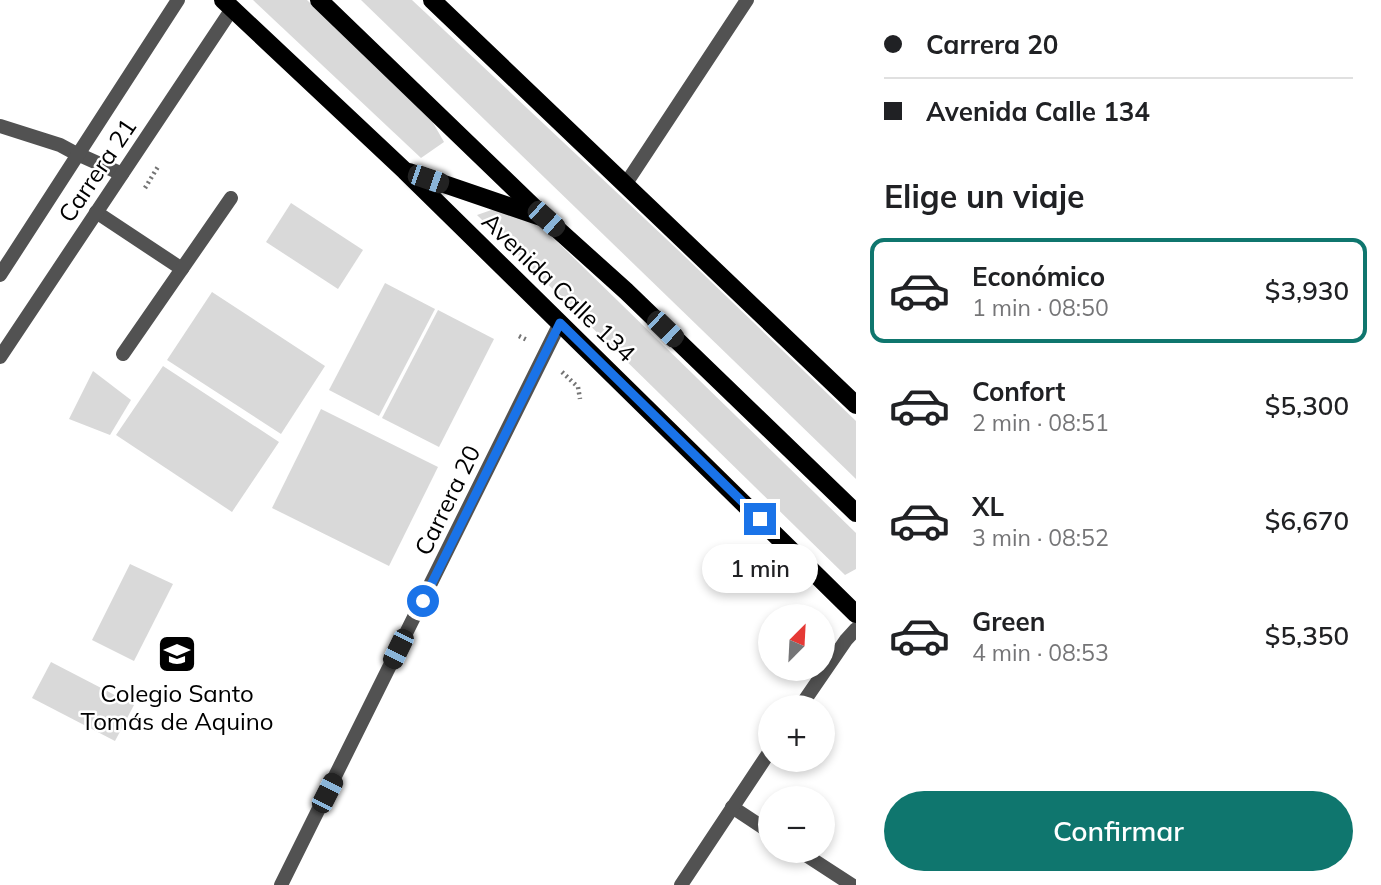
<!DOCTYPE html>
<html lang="es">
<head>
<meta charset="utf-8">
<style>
	body { margin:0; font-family:Mulish,sans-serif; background:#f2f2f2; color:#202124; height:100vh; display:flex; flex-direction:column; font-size:26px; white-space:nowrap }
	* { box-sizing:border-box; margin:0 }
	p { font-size:23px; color:#757577 }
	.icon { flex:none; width:38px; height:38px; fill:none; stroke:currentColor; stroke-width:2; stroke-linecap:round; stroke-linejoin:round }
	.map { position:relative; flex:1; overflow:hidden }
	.panel { display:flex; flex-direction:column; background:#fff; width:525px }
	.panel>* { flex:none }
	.top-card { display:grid; align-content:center; height:154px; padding:0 28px; background:#fff }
	.needle { width:46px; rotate:24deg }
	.buttons { position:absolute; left:758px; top:604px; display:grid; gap:14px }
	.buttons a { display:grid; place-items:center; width:77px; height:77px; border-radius:50%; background:#fff; box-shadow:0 4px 10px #0003; font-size:35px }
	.end { position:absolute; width:32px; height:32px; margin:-16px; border:9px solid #1a73e8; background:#fff; box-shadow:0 0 0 4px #fff }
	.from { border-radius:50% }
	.bubble { position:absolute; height:49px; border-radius:24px; background:#fff; box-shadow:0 4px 10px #0003; font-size:23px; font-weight:600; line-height:49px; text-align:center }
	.car { position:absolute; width:21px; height:42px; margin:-21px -10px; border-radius:9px; box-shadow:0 0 5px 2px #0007; background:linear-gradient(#222 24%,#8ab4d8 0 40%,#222 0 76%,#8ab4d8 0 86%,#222 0) }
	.top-card b { display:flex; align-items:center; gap:24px; height:66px; font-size:26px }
	.top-card b+b { border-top:2px solid #e0e0e0 }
	.top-card i { width:18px; height:18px; background:#202124 }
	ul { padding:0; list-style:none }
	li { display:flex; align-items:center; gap:21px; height:105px; margin:0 14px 10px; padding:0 14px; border:4px solid transparent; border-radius:14px }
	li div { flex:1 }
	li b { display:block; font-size:26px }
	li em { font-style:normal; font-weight:600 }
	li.selected { border-color:#0f766e }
	li>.icon { width:63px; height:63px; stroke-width:1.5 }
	h2 { padding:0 28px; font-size:32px; line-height:84px }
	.button { display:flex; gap:14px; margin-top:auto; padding:14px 28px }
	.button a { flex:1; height:80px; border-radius:42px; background:#0f766e; color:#fff; font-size:28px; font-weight:600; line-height:80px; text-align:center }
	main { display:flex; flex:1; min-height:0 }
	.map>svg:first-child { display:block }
	.green { fill:#d9d9d9 }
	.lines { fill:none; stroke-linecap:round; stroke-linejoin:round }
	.path { stroke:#747474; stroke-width:4.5; stroke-dasharray:2 3.5; stroke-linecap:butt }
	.lane { stroke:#525252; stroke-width:14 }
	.street { stroke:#525252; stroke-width:14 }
	.primary { stroke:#000; stroke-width:18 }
	.route { stroke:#1a73e8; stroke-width:9 }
	.labels { text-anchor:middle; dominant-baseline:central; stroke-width:5; stroke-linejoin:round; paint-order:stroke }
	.street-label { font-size:24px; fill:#000; stroke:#fff }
	.poi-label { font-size:24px; fill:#000; stroke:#fff }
</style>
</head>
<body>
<main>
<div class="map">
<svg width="856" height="885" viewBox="0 0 856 885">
	<rect width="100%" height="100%" fill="#fff"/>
	<!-- green -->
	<g class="green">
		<path d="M 253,0 L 307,0 L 432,121 L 444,142 L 421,158 Z"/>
		<path d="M 361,0 L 412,0 L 678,250 L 856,421 L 856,479 Z"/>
		<path d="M 291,203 L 363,250 L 338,289 L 266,242 Z"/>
		<path d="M 500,207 L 540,225 L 856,533 L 856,569 L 845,575 L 477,215 Z"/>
		<path d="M 385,283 L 435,309 L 379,416 L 329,390 Z"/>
		<path d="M 212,292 L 325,366 L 281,434 L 167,360 Z"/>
		<path d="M 438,310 L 494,339 L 439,447 L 382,418 Z"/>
		<path d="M 163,366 L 279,442 L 232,512 L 116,435 Z"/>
		<path d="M 93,371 L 131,400 L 110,435 L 69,419 Z"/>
		<path d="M 321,409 L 438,467 L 389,566 L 272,508 Z"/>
		<path d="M 130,564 L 173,584 L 134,661 L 92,640 Z"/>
		<path d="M 51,662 L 134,705 L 115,741 L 32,698 Z"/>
	</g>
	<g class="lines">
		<!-- path -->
		<g class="path">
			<path d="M 145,188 L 159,165"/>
			<path d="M 519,336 L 527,340"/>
			<path d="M 562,372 L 578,387 L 580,399"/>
		</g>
		<!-- lane -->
		<g class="lane">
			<path d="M 0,126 L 60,145 L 73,152 L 122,174"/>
			<path d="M 96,212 L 182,269"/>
			<path d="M 123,354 L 231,198"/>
		</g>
		<!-- street -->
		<g class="street">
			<path d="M 625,185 L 747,0"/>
			<path d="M 0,275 L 178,0"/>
			<path d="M 0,357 L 232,9"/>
			<path d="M 800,707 L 846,640 L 856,629"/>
			<path d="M 732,807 L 770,832"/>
			<path d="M 798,850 L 852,885"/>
			<path d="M 281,885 L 560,323"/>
			<path d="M 681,885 L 770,751"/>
		</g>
		<!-- primary -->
		<g class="primary">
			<path d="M 223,0 L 405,171 L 856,614"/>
			<path d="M 319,0 L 546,219 L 626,291 L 856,513"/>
			<path d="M 432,0 L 856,405"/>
			<path d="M 409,172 L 541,217"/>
		</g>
	</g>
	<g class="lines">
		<!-- route -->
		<path class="route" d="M 423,601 L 560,323 L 760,519"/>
	</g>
	<!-- icons -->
	<defs>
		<g id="school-square" transform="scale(2.0125)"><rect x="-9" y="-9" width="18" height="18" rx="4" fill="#000" stroke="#fff"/><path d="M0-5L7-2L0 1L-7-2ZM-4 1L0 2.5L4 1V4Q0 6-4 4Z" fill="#fff"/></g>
	</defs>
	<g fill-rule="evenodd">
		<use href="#school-square" x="177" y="654"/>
	</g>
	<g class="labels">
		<!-- street labels -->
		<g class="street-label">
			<text transform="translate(97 170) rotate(-56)">Carrera 21</text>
			<text transform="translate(559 287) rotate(44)">Avenida Calle 134</text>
			<text transform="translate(447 500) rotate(-64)">Carrera 20</text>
		</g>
		<!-- poi labels -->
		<g class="poi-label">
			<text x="177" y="693">Colegio Santo<tspan x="177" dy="28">Tomás de Aquino</tspan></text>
		</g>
	</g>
</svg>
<div class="buttons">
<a><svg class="needle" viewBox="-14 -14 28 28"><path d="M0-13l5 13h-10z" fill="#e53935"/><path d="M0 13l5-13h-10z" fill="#757577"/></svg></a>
<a>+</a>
<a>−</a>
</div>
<i class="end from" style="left:423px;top:601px"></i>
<i class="end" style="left:760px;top:519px"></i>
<div class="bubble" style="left:702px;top:544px;width:116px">1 min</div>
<i class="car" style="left:428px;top:179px;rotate:109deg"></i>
<i class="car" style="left:546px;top:219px;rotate:132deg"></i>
<i class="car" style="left:665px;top:329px;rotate:134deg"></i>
<i class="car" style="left:398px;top:649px;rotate:206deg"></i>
<i class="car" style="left:327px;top:793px;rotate:27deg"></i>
</div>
<section class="panel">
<div class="top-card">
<b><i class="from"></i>Carrera 20</b>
<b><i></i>Avenida Calle 134</b>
</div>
<h2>Elige un viaje</h2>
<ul>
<li class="selected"><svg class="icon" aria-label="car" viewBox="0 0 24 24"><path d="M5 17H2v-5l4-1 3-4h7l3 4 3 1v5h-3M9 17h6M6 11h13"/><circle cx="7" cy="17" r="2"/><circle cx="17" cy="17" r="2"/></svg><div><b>Económico</b><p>1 min · 08:50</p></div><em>$3,930</em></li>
<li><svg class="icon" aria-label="car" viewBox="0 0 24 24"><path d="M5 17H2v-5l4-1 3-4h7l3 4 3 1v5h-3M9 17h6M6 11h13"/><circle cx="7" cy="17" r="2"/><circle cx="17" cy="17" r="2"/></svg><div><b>Confort</b><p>2 min · 08:51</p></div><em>$5,300</em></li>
<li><svg class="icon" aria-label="car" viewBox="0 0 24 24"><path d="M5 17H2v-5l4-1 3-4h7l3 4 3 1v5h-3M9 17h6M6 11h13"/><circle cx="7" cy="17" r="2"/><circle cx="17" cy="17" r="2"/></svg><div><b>XL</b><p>3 min · 08:52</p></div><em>$6,670</em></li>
<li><svg class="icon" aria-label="car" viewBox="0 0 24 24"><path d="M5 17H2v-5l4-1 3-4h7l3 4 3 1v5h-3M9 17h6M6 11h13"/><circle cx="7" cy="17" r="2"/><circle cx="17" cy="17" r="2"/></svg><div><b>Green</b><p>4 min · 08:53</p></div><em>$5,350</em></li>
</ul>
<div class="button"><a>Confirmar</a></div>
</section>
</main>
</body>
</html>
